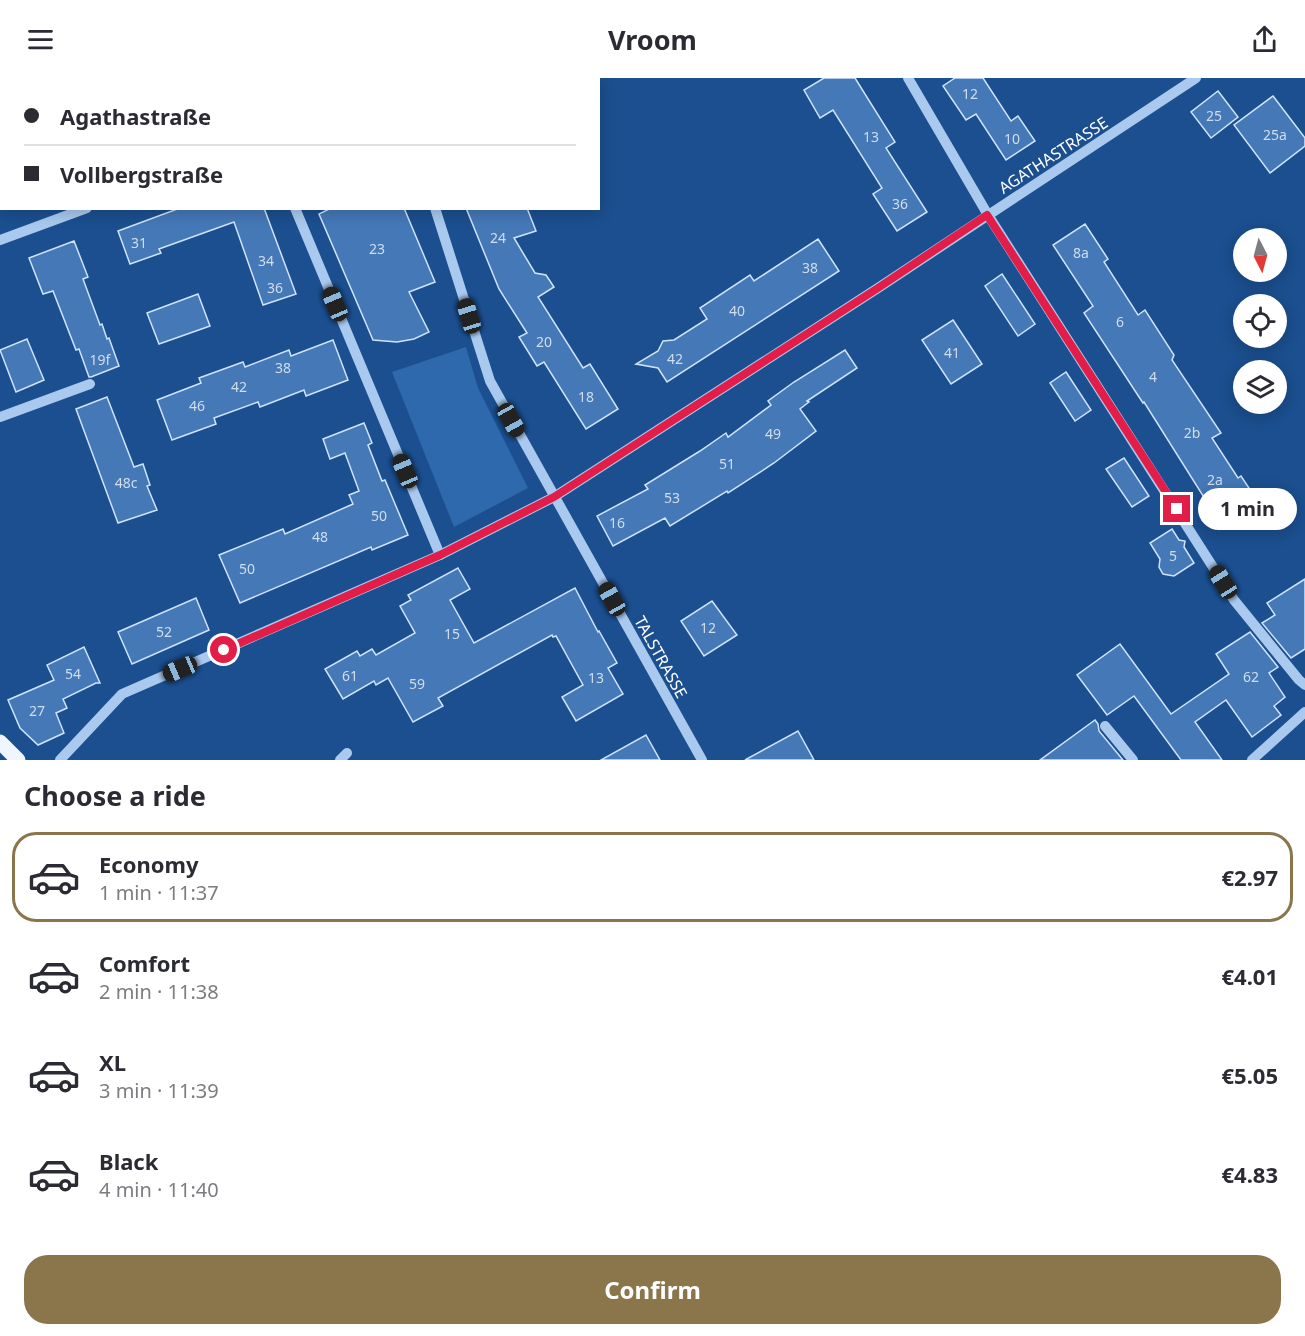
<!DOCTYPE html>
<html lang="en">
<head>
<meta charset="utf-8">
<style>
	body { margin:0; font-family:"Noto Sans",sans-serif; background:#f2f2f3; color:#2b2b33; height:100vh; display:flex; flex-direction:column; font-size:22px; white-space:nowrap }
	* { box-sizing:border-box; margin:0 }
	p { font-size:20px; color:#7c7c81 }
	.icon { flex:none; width:33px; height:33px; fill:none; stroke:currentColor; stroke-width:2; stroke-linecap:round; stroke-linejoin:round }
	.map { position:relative; height:682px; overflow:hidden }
	.details { display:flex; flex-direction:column; background:#fff; flex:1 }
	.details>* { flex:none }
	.guide { position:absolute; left:0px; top:0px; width:600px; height:132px; box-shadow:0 3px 15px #0003; display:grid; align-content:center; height:132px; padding:0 24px; background:#fff }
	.needle { width:39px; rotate:174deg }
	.buttons { position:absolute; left:1233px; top:150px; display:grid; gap:12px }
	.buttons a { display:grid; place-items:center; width:54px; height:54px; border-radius:50%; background:#fff; box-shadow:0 3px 15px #0003; font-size:30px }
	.end { position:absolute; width:27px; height:27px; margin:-14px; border:8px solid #e11d48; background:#fff; box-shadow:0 0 0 3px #fff }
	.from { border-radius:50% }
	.bubble { position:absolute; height:42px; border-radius:21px; background:#fff; box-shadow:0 3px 15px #0003; font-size:20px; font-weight:700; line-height:42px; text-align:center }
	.car { position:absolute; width:18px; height:36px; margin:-18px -9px; border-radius:8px; box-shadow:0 0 4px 2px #0007; background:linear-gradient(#222 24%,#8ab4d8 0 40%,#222 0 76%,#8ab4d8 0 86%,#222 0) }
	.guide b { display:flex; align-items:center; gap:21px; height:57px; font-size:22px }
	.guide b+b { border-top:2px solid #e1e1e2 }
	.guide i { width:15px; height:15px; background:#2b2b33 }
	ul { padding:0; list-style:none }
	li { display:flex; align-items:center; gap:18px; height:90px; margin:0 12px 9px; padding:0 12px; border:3px solid transparent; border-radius:24px }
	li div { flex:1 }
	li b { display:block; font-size:22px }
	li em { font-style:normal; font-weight:700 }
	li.active { border-color:#8a764a }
	li>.icon { width:54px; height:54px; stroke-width:1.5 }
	h2 { padding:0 24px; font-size:27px; line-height:72px }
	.primary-button { display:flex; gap:12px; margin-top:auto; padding:12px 24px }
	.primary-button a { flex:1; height:69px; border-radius:24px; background:#8a764a; color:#fff; font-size:24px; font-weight:700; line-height:69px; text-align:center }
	header { display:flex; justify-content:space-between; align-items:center; height:78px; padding:0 24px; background:#fff; font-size:27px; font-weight:700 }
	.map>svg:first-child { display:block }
	.green { fill:#2e69ad }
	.building { fill:#4478b7; stroke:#cfe3fa; stroke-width:1.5 }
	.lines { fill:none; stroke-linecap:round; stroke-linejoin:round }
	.minor { stroke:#a9c9ee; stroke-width:10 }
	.major { stroke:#f0f6ff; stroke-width:15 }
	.route { stroke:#e11d48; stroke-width:8 }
	.labels { text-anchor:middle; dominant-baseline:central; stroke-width:4.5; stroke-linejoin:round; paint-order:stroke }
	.number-label { font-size:14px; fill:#d0dded }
	.street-label { font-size:16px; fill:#fff; stroke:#1b4f8f }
</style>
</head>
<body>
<header><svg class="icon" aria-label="menu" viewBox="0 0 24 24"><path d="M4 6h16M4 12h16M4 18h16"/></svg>Vroom<svg class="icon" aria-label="share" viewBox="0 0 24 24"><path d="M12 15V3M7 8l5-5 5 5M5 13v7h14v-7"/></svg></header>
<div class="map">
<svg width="1305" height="682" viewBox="0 0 1305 682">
	<rect width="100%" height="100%" fill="#1b4f8f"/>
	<!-- green -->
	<path class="green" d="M 466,269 L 478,310 L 528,410 L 454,449 L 392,294 Z"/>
	<!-- building -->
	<g class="building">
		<path d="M 824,0 L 855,0 L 895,64 L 886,70 L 927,134 L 897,153 L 873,116 L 882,110 L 833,32 L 820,40 L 804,12 Z"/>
		<path d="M 955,0 L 983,0 L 1011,43 L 1018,38 L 1035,63 L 1006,82 L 976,36 L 966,42 L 943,8 Z"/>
		<path d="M 1218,13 L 1238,39 L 1211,60 L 1191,34 Z"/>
		<path d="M 1273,18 L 1305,60 L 1305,68 L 1270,95 L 1234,47 Z"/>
		<path d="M 180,130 L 264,130 L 296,216 L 263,227 L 234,144 L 159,171 L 161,175 L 130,186 L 118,153 Z"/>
		<path d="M 331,130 L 404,130 L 435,204 L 409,214 L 429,254 L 414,261 L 397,264 L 373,262 L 319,136 Z"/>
		<path d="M 466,130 L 527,130 L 536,153 L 514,160 L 535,195 L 546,197 L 554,209 L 538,219 L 583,290 L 590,286 L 618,331 L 586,351 L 544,284 L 537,288 L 519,259 L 527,255 L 499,211 Z"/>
		<path d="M 1085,146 L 1108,181 L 1104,184 L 1138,237 L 1145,232 L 1174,277 L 1172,282 L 1221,355 L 1212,360 L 1238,400 L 1241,398 L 1253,416 L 1221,438 L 1208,419 L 1205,421 L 1144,324 L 1143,325 L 1084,235 L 1093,228 L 1053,167 Z"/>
		<path d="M 818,161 L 839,193 L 667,304 L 658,290 L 636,286 L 658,273 L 663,263 L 674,262 L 707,241 L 700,230 L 750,197 L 754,203 Z"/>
		<path d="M 74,163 L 88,199 L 83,201 L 100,247 L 102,246 L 107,261 L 109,260 L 119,288 L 91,299 L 89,299 L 79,271 L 76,272 L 53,213 L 43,216 L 29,180 Z"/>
		<path d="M 1002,196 L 1035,246 L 1018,258 L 985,208 Z"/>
		<path d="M 198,216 L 210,248 L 159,266 L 147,235 Z"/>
		<path d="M 953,242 L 982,286 L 951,306 L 922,262 Z"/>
		<path d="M 27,261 L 44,302 L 16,314 L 0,272 Z"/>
		<path d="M 333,262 L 348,302 L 306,318 L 304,312 L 260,329 L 258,324 L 214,340 L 216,346 L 172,362 L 157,322 L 201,305 L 199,300 L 243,284 L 245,289 L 289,272 L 291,278 Z"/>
		<path d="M 845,272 L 857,290 L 807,323 L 809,324 L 800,331 L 816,353 L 774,385 L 728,415 L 727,413 L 670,448 L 665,440 L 613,468 L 597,438 L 648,411 L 645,407 L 700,373 L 726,355 L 728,359 L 771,327 L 768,323 L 794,304 Z"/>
		<path d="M 1066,294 L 1091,332 L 1075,343 L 1050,305 Z"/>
		<path d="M 107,319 L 134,389 L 143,386 L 150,407 L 147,408 L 157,432 L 118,445 L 76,331 Z"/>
		<path d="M 364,345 L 372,365 L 368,367 L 382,403 L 385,402 L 408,457 L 372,472 L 371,469 L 240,525 L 219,477 L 283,451 L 285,456 L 353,426 L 349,417 L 359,413 L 345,375 L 330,381 L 323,361 Z"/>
		<path d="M 1124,380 L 1149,418 L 1132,429 L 1106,391 Z"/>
		<path d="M 1172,451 L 1179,462 L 1185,463 L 1184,469 L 1194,485 L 1174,498 L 1163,496 L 1159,489 L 1160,481 L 1150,465 Z"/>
		<path d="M 458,490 L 470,511 L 450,522 L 474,565 L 575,510 L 598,554 L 599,553 L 617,585 L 608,590 L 623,616 L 576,643 L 562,619 L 583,607 L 556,558 L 553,559 L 552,557 L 438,620 L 443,628 L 413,644 L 388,600 L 376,607 L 374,603 L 343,621 L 325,591 L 357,573 L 360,578 L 372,571 L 376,577 L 415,555 L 400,528 L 411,522 L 408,517 Z"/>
		<path d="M 1305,501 L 1305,571 L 1291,580 L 1262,545 L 1275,537 L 1267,525 Z"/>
		<path d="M 196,520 L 209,552 L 132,586 L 118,554 Z"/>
		<path d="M 712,523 L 737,557 L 704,578 L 681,543 Z"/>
		<path d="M 1250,554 L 1278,589 L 1269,595 L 1285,619 L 1274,628 L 1281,637 L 1252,659 L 1226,622 L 1195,644 L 1222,682 L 1181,682 L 1134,618 L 1107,637 L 1077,597 L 1120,566 L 1171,636 L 1229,596 L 1216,576 Z"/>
		<path d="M 84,569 L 100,605 L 96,605 L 63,621 L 67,630 L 56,635 L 64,655 L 38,667 L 20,650 L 8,622 L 54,602 L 47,587 Z"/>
		<path d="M 1095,642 L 1098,646 L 1099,653 L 1123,682 L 1040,682 Z"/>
		<path d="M 798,653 L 814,682 L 745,682 Z"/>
		<path d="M 646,657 L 660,682 L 601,682 Z"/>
	</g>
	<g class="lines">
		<!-- minor -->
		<g class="minor">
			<path d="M 240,0 L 240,2"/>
			<path d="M 394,0 L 394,2"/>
			<path d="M 908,0 L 988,137 L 1234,522 L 1299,602 L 1305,607"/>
			<path d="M 415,2 L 418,0"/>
			<path d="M 295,130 L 440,477"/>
			<path d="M 435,130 L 490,303 L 702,682"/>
			<path d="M 0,162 L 87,130"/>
			<path d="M 0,339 L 90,306"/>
			<path d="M 1105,648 L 1133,682"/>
			<path d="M 60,682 L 122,616 L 440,477 L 554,419 L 878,210 L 1196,0"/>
			<path d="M 340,682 L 347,675"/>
			<path d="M 1252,682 L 1305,634"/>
		</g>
		<!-- major -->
		<path class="major" d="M 0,664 L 18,682"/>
	</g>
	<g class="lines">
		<!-- route -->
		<path class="route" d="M 224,572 L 440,477 L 554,419 L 878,210 L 987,137 L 1177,431"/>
	</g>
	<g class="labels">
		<!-- number labels -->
		<g class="number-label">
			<text x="970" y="15">12</text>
			<text x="1214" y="37">25</text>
			<text x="1275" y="56">25a</text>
			<text x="871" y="58">13</text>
			<text x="1012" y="60">10</text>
			<text x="900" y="125">36</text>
			<text x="498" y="159">24</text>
			<text x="139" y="164">31</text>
			<text x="377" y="170">23</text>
			<text x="1081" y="174">8a</text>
			<text x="266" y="182">34</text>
			<text x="810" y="189">38</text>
			<text x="275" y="209">36</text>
			<text x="737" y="232">40</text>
			<text x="1120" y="243">6</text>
			<text x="544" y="263">20</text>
			<text x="952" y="274">41</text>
			<text x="675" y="280">42</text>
			<text x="100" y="281">19f</text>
			<text x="283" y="289">38</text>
			<text x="1153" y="298">4</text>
			<text x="239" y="308">42</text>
			<text x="586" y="318">18</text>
			<text x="197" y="327">46</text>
			<text x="1192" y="354">2b</text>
			<text x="773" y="355">49</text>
			<text x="727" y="385">51</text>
			<text x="1215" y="401">2a</text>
			<text x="126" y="404">48c</text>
			<text x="672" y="419">53</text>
			<text x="379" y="437">50</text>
			<text x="617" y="444">16</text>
			<text x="320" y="458">48</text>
			<text x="1173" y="477">5</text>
			<text x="247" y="490">50</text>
			<text x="708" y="549">12</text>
			<text x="164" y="553">52</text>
			<text x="452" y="555">15</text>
			<text x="73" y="595">54</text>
			<text x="350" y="597">61</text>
			<text x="1251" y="598">62</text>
			<text x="596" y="599">13</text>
			<text x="417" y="605">59</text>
			<text x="37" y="632">27</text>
		</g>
		<!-- street labels -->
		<g class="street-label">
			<text transform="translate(1053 77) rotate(-33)">AGATHASTRASSE</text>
			<text transform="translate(661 579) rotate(61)">TALSTRASSE</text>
		</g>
	</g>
</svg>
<div class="buttons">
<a><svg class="needle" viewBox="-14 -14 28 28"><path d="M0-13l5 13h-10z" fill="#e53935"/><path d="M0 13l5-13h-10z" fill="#7c7c81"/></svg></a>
<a><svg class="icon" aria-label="locate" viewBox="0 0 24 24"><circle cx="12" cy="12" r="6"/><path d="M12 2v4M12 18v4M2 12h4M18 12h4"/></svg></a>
<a><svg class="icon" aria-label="layers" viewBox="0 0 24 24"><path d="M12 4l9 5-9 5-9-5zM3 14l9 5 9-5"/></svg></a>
</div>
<i class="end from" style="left:224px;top:572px"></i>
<i class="end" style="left:1177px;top:431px"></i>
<div class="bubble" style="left:1198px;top:410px;width:99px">1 min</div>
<i class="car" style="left:335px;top:226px;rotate:337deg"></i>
<i class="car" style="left:469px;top:238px;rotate:343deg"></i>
<i class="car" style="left:511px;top:342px;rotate:151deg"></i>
<i class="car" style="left:405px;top:393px;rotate:337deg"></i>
<i class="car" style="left:1223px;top:504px;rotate:328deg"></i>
<i class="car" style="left:612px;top:521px;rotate:331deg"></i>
<i class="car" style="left:180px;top:591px;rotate:247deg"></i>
<div class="guide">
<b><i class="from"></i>Agathastraße</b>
<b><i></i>Vollbergstraße</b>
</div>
</div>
<section class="details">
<h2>Choose a ride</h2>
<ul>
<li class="active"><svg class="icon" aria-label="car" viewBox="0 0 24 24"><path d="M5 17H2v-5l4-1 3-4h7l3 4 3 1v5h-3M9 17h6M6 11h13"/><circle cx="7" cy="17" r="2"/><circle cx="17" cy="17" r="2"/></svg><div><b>Economy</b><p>1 min · 11:37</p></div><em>€2.97</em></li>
<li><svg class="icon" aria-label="car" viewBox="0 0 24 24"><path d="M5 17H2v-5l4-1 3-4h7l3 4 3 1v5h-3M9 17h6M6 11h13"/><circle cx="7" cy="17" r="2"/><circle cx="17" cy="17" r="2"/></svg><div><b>Comfort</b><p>2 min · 11:38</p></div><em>€4.01</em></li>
<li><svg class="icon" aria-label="car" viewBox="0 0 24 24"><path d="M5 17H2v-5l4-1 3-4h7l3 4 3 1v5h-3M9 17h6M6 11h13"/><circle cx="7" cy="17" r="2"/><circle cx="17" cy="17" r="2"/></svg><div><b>XL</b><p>3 min · 11:39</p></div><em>€5.05</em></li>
<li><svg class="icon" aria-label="car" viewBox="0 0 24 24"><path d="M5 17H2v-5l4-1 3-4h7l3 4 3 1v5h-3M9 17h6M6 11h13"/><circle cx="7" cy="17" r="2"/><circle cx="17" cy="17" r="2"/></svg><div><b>Black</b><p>4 min · 11:40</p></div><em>€4.83</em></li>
</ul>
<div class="primary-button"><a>Confirm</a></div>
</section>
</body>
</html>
